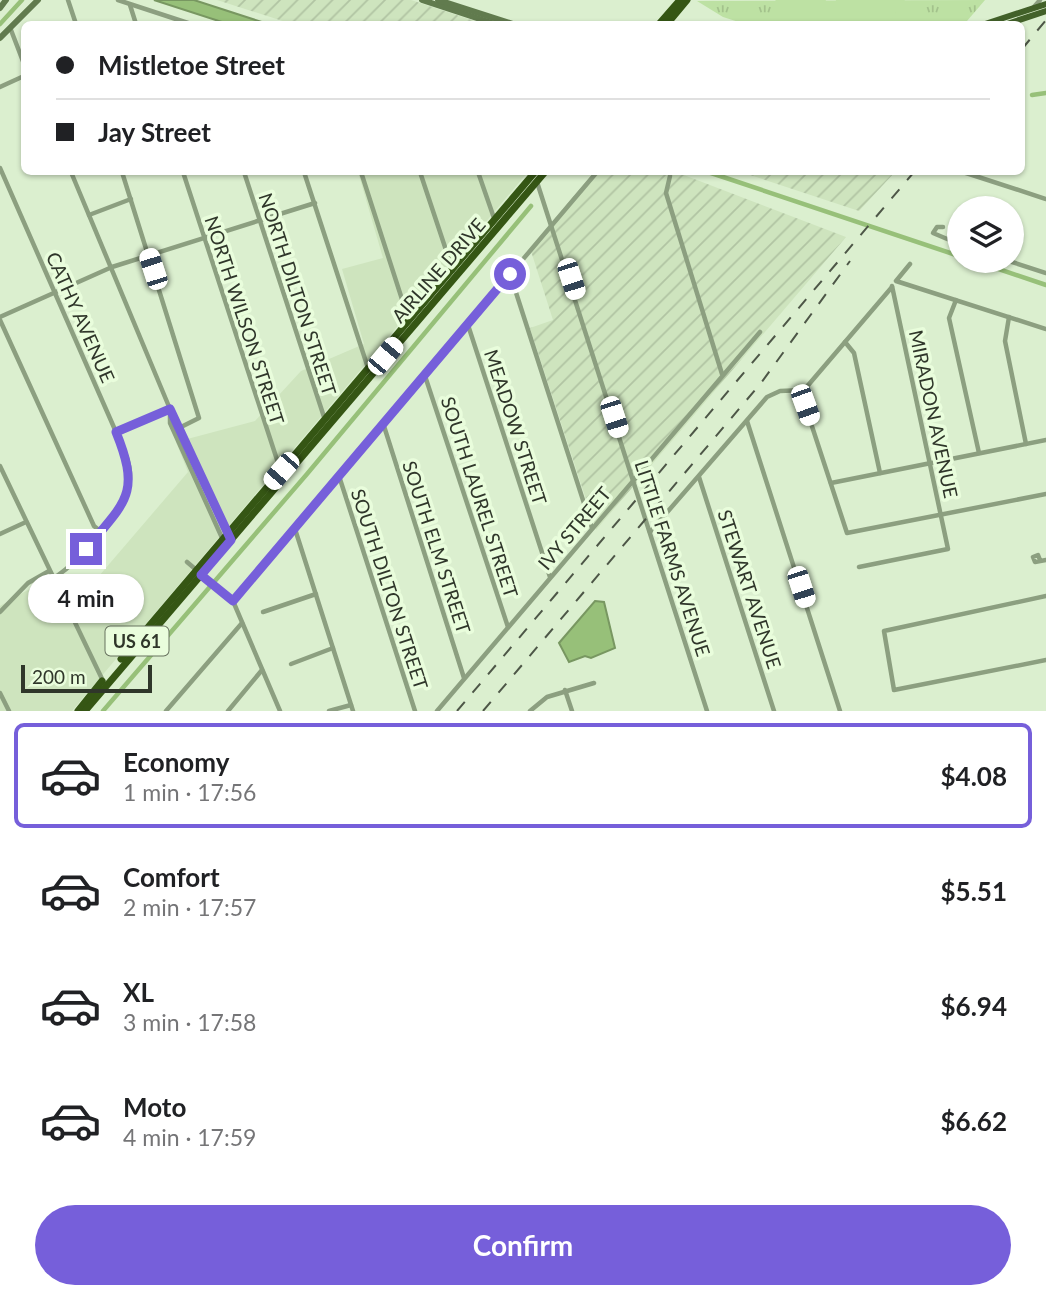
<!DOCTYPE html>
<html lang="en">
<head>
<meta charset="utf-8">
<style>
	body { margin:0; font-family:Lato,sans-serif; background:#f6f6f6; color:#202124; height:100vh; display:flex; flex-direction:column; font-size:26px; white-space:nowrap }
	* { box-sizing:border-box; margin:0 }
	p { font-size:23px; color:#757577 }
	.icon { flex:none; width:38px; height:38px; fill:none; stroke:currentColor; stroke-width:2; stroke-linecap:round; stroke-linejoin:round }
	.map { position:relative; height:711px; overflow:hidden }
	.panel { display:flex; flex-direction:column; background:#fff; flex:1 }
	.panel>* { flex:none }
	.banner { position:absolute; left:21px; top:21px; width:1004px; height:154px; border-radius:10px; box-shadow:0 2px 5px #0004; display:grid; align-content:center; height:154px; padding:0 35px; background:#fff }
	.fabs { position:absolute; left:947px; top:196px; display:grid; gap:14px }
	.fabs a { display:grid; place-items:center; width:77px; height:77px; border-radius:50%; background:#fff; box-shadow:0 2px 5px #0004; font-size:35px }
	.scale { position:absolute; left:21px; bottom:18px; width:131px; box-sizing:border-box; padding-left:7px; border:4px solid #2f362a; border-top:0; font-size:19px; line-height:24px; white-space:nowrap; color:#2f362a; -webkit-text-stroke:5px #e9fddc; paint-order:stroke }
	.end { position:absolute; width:32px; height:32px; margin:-16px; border:9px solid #765fda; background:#fff; box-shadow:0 0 0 4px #fff }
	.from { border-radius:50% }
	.bubble { position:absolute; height:49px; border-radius:24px; background:#fff; box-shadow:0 2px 5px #0004; font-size:23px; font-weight:700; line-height:49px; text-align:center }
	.car { position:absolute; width:21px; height:42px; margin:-21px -10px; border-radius:9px; box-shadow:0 0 5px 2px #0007; background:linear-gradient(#fff 24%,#345 0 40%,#fff 0 76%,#345 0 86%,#fff 0) }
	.banner b { display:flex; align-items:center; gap:24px; height:66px; font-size:26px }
	.banner b+b { border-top:2px solid #e0e0e0 }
	.banner i { width:18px; height:18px; background:#202124 }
	ul { padding:12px 0 0; list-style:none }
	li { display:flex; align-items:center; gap:21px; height:105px; margin:0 14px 10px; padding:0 21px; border:4px solid transparent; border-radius:10px }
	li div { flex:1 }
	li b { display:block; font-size:26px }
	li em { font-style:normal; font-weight:700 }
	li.on { border-color:#765fda }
	li>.icon { width:63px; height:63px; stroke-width:1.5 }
	.action { display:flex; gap:14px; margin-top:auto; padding:14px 35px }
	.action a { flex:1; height:80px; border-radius:42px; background:#765fda; color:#fff; font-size:28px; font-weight:700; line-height:80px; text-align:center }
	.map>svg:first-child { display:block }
	.built { fill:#cee4be }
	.industrial { fill:url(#industrial-furrows) }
	.grass { fill:url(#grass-tufts) }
	.pitch { fill:#bde1a3 }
	.water { fill:#97c079; stroke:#789761; stroke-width:2 }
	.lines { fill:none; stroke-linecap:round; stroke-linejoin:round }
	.canal { stroke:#97c079; stroke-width:4.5 }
	.minor { stroke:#8c9f80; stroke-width:4.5 }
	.secondary { stroke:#617b4e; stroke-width:6 }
	.trunk { stroke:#355614; stroke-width:7 }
	.rail { stroke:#4d5647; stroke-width:2; stroke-dasharray:12 12; stroke-linecap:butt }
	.primary-bridge { stroke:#426129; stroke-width:6 }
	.route { stroke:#765fda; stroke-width:9 }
	.labels { text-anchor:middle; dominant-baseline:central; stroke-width:7; stroke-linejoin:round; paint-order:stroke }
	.shield { fill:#e9fddc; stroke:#67725f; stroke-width:2 }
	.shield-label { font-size:18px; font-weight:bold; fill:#2f362a }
	.street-label { font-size:19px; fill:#2f362a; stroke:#e9fddc }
</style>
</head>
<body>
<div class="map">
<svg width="1046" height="711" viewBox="0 0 1046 711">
	<defs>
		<pattern id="industrial-furrows" width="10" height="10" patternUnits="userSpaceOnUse" patternTransform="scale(1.75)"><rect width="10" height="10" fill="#cee4be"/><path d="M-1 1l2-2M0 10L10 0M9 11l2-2" fill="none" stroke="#b1c4a3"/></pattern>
		<pattern id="grass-tufts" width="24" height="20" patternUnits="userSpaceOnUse" patternTransform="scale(1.75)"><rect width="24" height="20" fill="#bde1a3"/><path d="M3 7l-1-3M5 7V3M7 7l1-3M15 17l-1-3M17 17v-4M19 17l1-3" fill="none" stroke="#a3c28c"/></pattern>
	</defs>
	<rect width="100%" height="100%" fill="#dbefcf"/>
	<!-- built -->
	<path class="built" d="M 358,172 L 528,172 L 72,711 L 0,711 L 0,606 L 59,572 L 75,604 L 188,472 L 176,442 L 255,421 L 301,371 L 364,344 L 342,269 L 383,258 Z"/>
	<!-- industrial -->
	<g class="industrial">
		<path d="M 217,0 L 411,0 L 484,24 L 292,24 Z"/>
		<path d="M 594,172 L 676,172 L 846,237 L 596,530 L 530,328 L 553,320 L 530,248 Z"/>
		<path d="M 741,172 L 895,172 L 859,211 Z"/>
	</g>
	<!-- grass -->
	<path class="grass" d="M 985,0 L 967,21 L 957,24 L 745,24 L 723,17 L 697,1 Z"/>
	<!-- pitch -->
	<g class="pitch">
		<path d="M 775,0 L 826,0 L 818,24 L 797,24 Z"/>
		<path d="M 836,0 L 905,0 L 888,24 L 828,24 Z"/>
	</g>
	<!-- water -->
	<g class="water">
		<path d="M 154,0 L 194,0 L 268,24 L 228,24 Z"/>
		<path d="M 595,601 L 604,602 L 615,648 L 591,658 L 585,656 L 569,662 L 559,643 Z"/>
	</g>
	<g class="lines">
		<!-- canal -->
		<g class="canal">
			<path d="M 0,24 L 22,0"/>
			<path d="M 1032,95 L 1046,93"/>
			<path d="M 708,172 L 959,256"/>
			<path d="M 975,261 L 1046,285"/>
			<path d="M 103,711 L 307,474 L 531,206"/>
		</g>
		<!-- minor -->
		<g class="minor">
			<path d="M 68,0 L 76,24"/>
			<path d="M 118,0 L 191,24"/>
			<path d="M 130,5 L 136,24"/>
			<path d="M 1033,8 L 1040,0"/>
			<path d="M 11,30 L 24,64"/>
			<path d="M 0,87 L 24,76"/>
			<path d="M 0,168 L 116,432 C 122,446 131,462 130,478 C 128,513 80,560 53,579"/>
			<path d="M 71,172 L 170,409 L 228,533"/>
			<path d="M 122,172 L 199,418 L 179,428"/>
			<path d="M 183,172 L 281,472"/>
			<path d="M 244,172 L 325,420"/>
			<path d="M 304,172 L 368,368"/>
			<path d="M 361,172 L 409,321"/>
			<path d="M 420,172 L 453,271"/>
			<path d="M 478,172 L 494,218"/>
			<path d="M 963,172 L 1046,199"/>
			<path d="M 670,176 L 666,193 L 722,374"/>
			<path d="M 537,182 L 707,711"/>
			<path d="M 89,215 L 131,199"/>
			<path d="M 943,227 L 937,227 L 933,233 L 959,244"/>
			<path d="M 1009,261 L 1046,273"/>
			<path d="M 910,264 L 896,281 L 1046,329"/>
			<path d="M 510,274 L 592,528"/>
			<path d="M 956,300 L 949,318 L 979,453"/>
			<path d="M 0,317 L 112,267 L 315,203"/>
			<path d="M 1009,317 L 1005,341 L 1026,444"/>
			<path d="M 0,320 L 94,526 L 100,531"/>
			<path d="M 468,325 L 550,577"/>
			<path d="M 845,342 L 854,353 L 880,473"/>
			<path d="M 425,376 L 508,627"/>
			<path d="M 804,390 L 805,405 L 847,533 L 1046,494"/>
			<path d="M 804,390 L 892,287"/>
			<path d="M 170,409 L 170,423 L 223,540"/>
			<path d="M 747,421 L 840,711"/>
			<path d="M 383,423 L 464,678"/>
			<path d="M 116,432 L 170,409"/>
			<path d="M 0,466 L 104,683"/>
			<path d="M 339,476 L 415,711"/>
			<path d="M 699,477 L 774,711"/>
			<path d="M 831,483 L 1046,440"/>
			<path d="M 295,529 L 353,711"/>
			<path d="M 650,532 L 767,397 L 780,391 L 804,390"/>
			<path d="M 0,534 L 26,522"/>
			<path d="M 1040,560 L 1038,555 L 1033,557 L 1035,562 L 1046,560"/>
			<path d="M 187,562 L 233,601 L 280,711"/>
			<path d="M 859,567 L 948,549 L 892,286"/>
			<path d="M 1046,596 L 884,631 L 894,690 L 1046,660"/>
			<path d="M 233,601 L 597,172"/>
			<path d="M 0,612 L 28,583 L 49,571"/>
			<path d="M 263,612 L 316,594"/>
			<path d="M 291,664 L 333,648"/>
			<path d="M 565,690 L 572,711"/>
			<path d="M 0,693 L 9,711"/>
			<path d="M 166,711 L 242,623"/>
			<path d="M 228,711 L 262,670"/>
			<path d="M 329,711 L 351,705"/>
			<path d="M 437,711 L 760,332"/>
			<path d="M 530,711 L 547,697 L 594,683"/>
		</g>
		<!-- secondary -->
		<g class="secondary">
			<path d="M 422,0 L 495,24"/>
			<path d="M 438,0 L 513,24"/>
			<path d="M 0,8 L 6,0"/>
			<path d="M 0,38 L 38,0"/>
		</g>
		<!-- trunk -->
		<g class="trunk">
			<path d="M 659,24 L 680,0"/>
			<path d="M 667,24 L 687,0"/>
			<path d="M 121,659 L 535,172"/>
			<path d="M 78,711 L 102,681"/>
			<path d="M 85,711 L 545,172"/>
		</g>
		<!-- rail -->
		<g class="rail">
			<path d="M 1022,49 L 1046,20"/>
			<path d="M 457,711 L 914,172"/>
			<path d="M 483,711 L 761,383 L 850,261"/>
		</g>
		<!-- primary-bridge -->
		<g class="primary-bridge">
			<path d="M 985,24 L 1046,4"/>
			<path d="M 1007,24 L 1046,11"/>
		</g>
	</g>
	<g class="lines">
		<!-- route -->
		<path class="route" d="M 86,549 C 126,501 141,494 116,432 L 170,409 L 231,540 L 201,575 L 233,601 L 510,274"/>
	</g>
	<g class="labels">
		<!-- shield labels -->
		<rect class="shield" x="105.5" y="626.5" width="63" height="29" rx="5"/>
		<g class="shield-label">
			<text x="137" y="641">US 61</text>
		</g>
		<!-- street labels -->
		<g class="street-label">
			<text transform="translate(438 270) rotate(-49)">AIRLINE DRIVE</text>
			<text transform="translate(298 294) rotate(72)">NORTH DILTON STREET</text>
			<text transform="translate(81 317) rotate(66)">CATHY AVENUE</text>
			<text transform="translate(245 320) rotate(72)">NORTH WILSON STREET</text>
			<text transform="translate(934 414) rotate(78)">MIRADON AVENUE</text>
			<text transform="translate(516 427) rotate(72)">MEADOW STREET</text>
			<text transform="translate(480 497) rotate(72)">SOUTH LAUREL STREET</text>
			<text transform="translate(574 528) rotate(-50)">IVY STREET</text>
			<text transform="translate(437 547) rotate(72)">SOUTH ELM STREET</text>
			<text transform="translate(673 558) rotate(72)">LITTLE FARMS AVENUE</text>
			<text transform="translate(390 589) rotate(72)">SOUTH DILTON STREET</text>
			<text transform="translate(750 589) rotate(72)">STEWART AVENUE</text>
		</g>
	</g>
</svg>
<div class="fabs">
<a><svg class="icon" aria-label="layers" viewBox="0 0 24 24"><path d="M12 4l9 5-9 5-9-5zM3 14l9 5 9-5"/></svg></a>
</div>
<div class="scale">200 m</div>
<i class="end from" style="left:510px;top:274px"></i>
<i class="end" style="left:86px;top:549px"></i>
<div class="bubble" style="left:28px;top:574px;width:116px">4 min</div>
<i class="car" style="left:153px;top:269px;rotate:342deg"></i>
<i class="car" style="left:571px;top:279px;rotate:162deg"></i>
<i class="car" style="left:385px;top:356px;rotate:40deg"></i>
<i class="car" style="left:805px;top:405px;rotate:160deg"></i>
<i class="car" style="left:614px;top:417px;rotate:162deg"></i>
<i class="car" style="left:281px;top:471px;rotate:221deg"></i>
<i class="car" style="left:801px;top:587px;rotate:162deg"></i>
<div class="banner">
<b><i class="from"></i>Mistletoe Street</b>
<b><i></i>Jay Street</b>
</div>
</div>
<section class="panel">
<ul>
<li class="on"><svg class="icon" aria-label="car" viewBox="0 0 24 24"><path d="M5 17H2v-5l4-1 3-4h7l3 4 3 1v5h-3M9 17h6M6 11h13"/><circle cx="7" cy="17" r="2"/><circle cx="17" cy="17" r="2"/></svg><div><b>Economy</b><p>1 min · 17:56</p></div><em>$4.08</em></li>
<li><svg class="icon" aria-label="car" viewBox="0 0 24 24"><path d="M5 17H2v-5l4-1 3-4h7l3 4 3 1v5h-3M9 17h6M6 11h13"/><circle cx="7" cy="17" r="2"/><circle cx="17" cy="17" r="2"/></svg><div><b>Comfort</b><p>2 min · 17:57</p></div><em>$5.51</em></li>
<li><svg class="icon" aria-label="car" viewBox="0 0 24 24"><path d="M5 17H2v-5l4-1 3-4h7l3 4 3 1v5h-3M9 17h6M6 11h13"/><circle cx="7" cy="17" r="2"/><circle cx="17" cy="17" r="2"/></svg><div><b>XL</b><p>3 min · 17:58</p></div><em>$6.94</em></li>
<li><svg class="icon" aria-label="car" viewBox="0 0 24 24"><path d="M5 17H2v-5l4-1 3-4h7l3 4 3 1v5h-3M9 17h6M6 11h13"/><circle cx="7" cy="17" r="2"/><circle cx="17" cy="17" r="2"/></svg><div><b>Moto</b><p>4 min · 17:59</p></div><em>$6.62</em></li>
</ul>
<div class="action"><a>Confirm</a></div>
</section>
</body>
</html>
